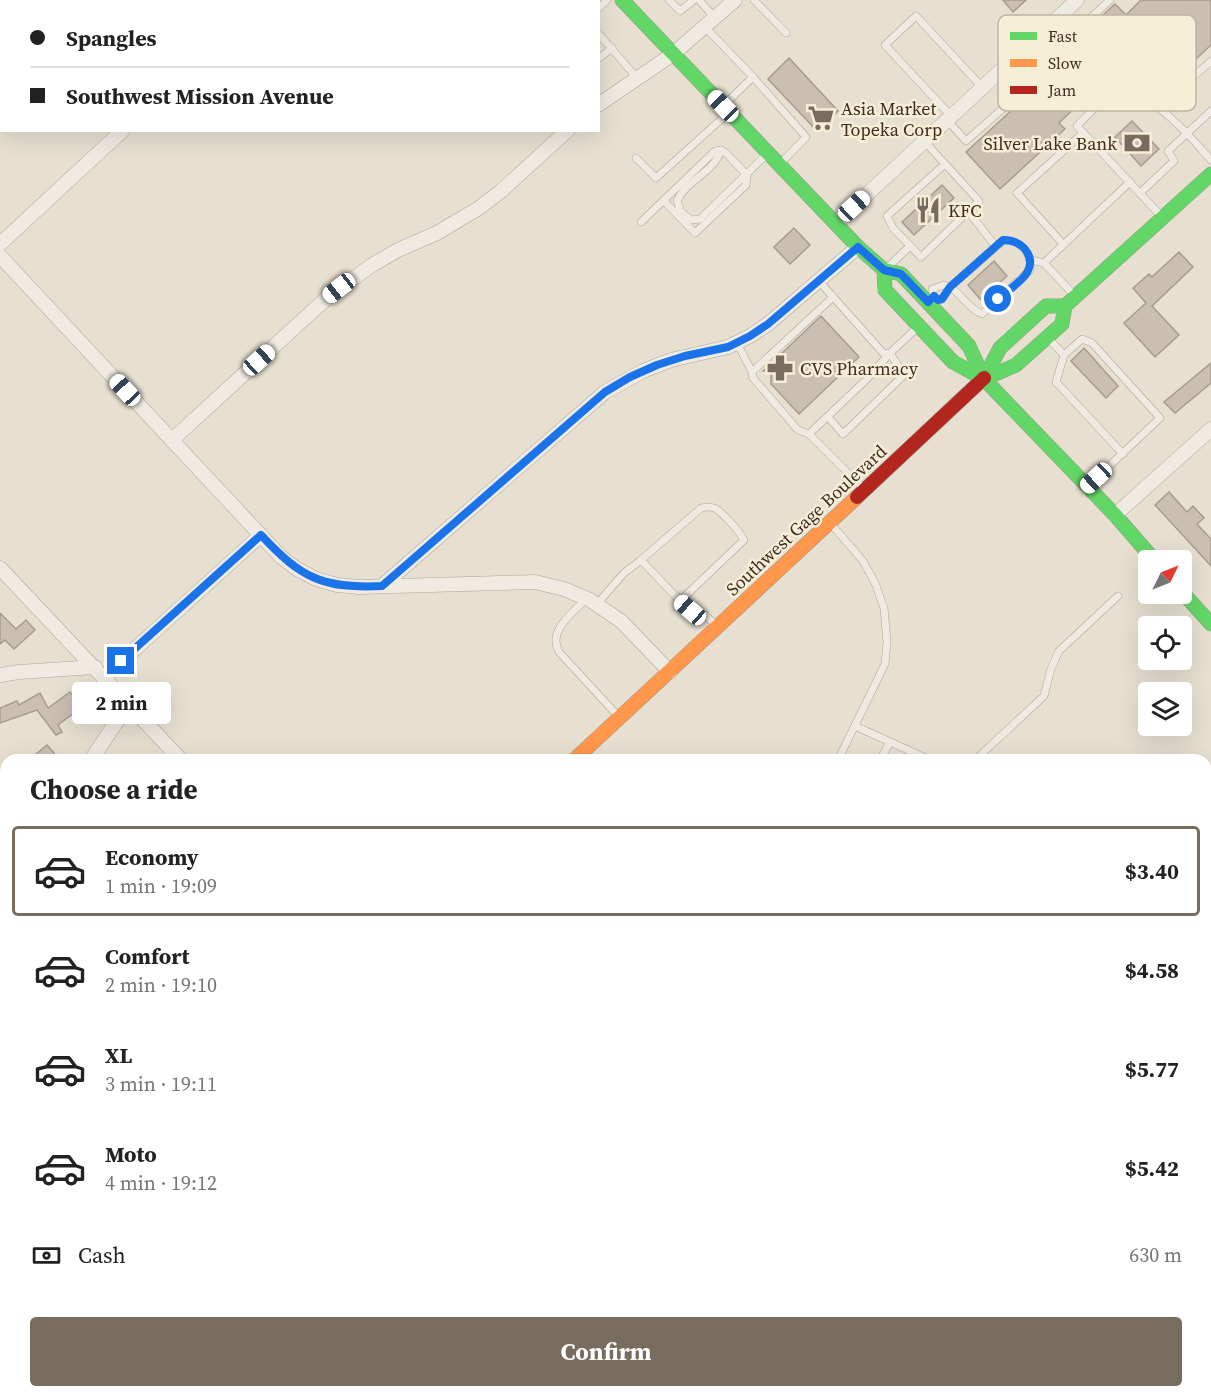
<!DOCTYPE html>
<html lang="en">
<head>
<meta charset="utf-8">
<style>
	body { margin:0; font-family:"Source Serif 4",serif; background:#f2f2f2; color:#222; height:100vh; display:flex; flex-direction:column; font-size:22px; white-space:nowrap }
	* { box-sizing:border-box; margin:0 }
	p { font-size:20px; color:#767676 }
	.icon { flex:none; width:33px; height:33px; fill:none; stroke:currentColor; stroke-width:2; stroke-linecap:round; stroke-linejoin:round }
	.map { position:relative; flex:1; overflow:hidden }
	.drawer { position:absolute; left:0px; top:754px; width:1212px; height:644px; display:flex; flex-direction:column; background:#fff; border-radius:18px 18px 0 0; box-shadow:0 6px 24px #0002 }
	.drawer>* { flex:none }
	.hud { position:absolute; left:0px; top:0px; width:600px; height:132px; box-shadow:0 6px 24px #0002; display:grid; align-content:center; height:132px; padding:0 30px; background:#fff }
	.needle { width:39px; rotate:47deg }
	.fabs { position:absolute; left:1138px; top:550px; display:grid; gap:12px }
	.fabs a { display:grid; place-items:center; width:54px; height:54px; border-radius:6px; background:#fff; box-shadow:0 6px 24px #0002; font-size:30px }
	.end { position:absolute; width:27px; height:27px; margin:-14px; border:8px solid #1a73e8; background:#fff; box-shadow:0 0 0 3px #fff }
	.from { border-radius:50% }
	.bubble { position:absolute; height:42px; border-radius:6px; background:#fff; box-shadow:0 6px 24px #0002; font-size:20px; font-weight:700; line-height:42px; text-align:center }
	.car { position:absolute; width:18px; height:36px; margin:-18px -9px; border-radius:8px; box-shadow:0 0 4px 2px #0007; background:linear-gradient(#fff 24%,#345 0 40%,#fff 0 76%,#345 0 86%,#fff 0) }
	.hud b { display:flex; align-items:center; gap:21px; height:57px; font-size:22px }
	.hud b+b { border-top:2px solid #e0e0e0 }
	.hud i { width:15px; height:15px; background:#222 }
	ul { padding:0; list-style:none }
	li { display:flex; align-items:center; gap:18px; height:90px; margin:0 12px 9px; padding:0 18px; border:3px solid transparent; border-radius:6px }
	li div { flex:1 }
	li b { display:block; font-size:22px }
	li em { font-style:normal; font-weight:700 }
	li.selected { border-color:#786c5e }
	li>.icon { width:54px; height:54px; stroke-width:1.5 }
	h2 { padding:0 30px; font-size:27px; line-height:72px }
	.pay { display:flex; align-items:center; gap:15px; height:66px; padding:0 30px; font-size:22px }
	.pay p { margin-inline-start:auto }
	.primary-button { display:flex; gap:12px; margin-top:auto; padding:12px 30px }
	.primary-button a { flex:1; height:69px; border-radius:6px; background:#786c5e; color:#fff; font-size:24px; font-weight:700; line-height:69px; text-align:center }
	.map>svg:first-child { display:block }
	.building { fill:#cbbfb2; stroke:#a89c90; stroke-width:1.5 }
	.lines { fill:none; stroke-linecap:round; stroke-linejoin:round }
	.lane-casing { stroke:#ada599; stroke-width:8 }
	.street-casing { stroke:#ada599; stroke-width:15 }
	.fast-casing { stroke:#9c958a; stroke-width:15 }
	.slow-casing { stroke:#9c958a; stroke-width:15 }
	.jam-casing { stroke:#9c958a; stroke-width:15 }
	.lane { stroke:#efebe3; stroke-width:7 }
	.street { stroke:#efebe3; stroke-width:14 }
	.fast { stroke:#63d668; stroke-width:14 }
	.slow { stroke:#ff974d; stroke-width:14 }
	.jam { stroke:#b3261e; stroke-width:14 }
	.route { stroke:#1a73e8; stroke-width:8 }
	.labels { text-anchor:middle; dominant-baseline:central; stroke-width:5; stroke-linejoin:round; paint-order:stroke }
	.poi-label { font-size:18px; fill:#3d2e20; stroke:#f7eed8; text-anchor:start }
	.street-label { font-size:18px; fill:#3d2e20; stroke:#f7eed8 }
	.key { fill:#f7eed8; stroke:#bfb4a1; stroke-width:1.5 }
	.key-label { font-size:16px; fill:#3d2e20 }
</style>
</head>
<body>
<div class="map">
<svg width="1211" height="1397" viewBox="0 0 1211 1397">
	<rect width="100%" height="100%" fill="#e7e0d1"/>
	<!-- building -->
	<g class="building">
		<path d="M 1003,0 L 1026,0 L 1013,12 Z"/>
		<path d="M 1141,0 L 1211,0 L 1211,45 L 1158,94 L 1144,79 L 1132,90 L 1081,35 L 1115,4 L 1126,15 Z"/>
		<path d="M 789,58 L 838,111 L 819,129 L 816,130 L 768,79 Z"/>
		<path d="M 1059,67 L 1087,96 L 1059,123 L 1065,129 L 1000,189 L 966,152 Z"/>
		<path d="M 1132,121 L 1159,149 L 1141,166 L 1115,137 Z"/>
		<path d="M 942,185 L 954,198 L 914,235 L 902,222 Z"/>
		<path d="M 794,228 L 810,245 L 790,264 L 774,247 Z"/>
		<path d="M 1179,252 L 1193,267 L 1152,306 L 1179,335 L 1155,357 L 1124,323 L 1146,303 L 1133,288 L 1149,274 L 1152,277 Z"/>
		<path d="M 994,261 L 1007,276 L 981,300 L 968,285 Z"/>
		<path d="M 821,316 L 859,357 L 799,414 L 771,384 L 771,371 L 763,371 Z"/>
		<path d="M 1084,348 L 1118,386 L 1106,398 L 1071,361 Z"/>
		<path d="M 1211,363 L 1211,383 L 1175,413 L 1164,402 Z"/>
		<path d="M 1169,492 L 1187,512 L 1193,506 L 1204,518 L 1197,524 L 1211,539 L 1211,566 L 1155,505 Z"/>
		<path d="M 0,613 L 16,629 L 26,620 L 35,630 L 14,649 L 5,640 L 0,644 Z"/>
		<path d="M 70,692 L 82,707 L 58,725 L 62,732 L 56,735 L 37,710 L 0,723 L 0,708 L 17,701 L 19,705 L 40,693 L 48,708 Z"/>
		<path d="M 47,745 L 54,753 L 46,760 L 29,760 Z"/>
	</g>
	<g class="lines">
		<!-- lane casing -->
		<g class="lane-casing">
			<g id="lane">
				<path d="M 472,0 L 473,2"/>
				<path d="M 669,0 L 680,11 L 694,0"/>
				<path d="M 699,0 L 715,18"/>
				<path d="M 754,0 L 786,33"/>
				<path d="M 492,2 L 493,0"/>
				<path d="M 598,9 L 607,0"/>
				<path d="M 705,27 L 753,77 L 725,104"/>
				<path d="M 1046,27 L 1111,97"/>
				<path d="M 598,33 L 637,78"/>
				<path d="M 1062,44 L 1110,0"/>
				<path d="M 598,59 L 612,48"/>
				<path d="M 753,77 L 806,137 L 780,164"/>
				<path d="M 1158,108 L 1211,61"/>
				<path d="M 951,116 L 885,45 L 916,16 L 982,87"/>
				<path d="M 947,120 L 966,141 L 1068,51"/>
				<path d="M 924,141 L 979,201 L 921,257 L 893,228 L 887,216 L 945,164"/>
				<path d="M 721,150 C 714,173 686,180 677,201 L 681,212 L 691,220 L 700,219 L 766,155"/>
				<path d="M 636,158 L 656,178 L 727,114"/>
				<path d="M 1140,193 L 1174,161 L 1168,151 L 1211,111"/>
				<path d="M 968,211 L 996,247"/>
				<path d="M 1162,217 L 1077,126 C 1087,116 1099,101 1113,97 C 1151,86 1189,136 1211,160"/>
				<path d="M 641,222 L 715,151 L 721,150 L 726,153 L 747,175 L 746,185 L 695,233 L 664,201"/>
				<path d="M 1063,244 L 1017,193 L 1083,133"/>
				<path d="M 1031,260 L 1044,263 L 1074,295"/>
				<path d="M 1044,263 L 1130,182"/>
				<path d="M 888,267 L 910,246"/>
				<path d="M 818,280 L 884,354 L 890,353 L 917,328"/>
				<path d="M 934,296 L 938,301 L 942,299 L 950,287 C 961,294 970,310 982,314 L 1030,270 C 1032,253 1021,239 1003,241 L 950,287 L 944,285 L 932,289 L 934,296"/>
				<path d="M 833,297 L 752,372 L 753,378 L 798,430 L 809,434 L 863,488"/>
				<path d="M 1049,339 L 1064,355"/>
				<path d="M 737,343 L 752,372"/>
				<path d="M 809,434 L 867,379 L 890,353 L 904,375 L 843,434 L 828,417"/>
				<path d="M 1089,485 L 1160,418 L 1092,343 L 1082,339 L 1064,355 L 1056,382 L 1123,454"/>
				<path d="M 831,524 L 863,561 L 875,583 L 884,608 L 887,642 L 885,664 L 838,760"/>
				<path d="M 641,560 L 701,508 C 706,507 712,506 716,509 C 724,514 740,532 744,540 L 680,601 L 690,610 L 705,615 L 717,626"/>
				<path d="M 587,598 C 573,613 547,630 559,652 L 618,716"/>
				<path d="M 597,604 L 624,573 L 641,560 L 680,601"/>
				<path d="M 855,726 L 930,760"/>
				<path d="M 880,760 L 890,742"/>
				<path d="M 975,760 L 1044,696 L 1051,669 L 1059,651 L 1118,596"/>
				<path d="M 1206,967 L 1211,973"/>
				<path d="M 1206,1070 L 1211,1071"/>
				<path d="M 1206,1258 L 1211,1263"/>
				<path d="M 1206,1371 L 1211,1367"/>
				<path d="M 370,1392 L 374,1397"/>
				<path d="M 725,1392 L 729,1397"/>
				<path d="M 1070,1392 L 1075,1397"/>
				<path d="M 234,1397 L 236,1392"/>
				<path d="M 521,1397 L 527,1392"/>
				<path d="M 764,1397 L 765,1392"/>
				<path d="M 1178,1397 L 1183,1392"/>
			</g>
		</g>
		<!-- street casing -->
		<g class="street-casing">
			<g id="street">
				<path d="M 265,2 L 267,0"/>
				<path d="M 598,105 L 673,54 L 735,0"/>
				<path d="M 836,223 L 1077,0"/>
				<path d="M 0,244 L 123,130"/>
				<path d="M 0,256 L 281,557 L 297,569 L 316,579 L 337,585 L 359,587 L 535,582 L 564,589 L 590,600 L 621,621 L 670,672"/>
				<path d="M 172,440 L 329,296 L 372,265 L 398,250 L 437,233 L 479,208 L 501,191 L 568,130"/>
				<path d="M 1115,515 L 1211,429"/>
				<path d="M 0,568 L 181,760"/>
				<path d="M 382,586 L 605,392 L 643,371 L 671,360 L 728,347 L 750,336 L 768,324 L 858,247"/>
				<path d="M 0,675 L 19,672 L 95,667"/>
				<path d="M 104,677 L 261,535"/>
				<path d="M 91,760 L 115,724 L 130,705"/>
				<path d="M 0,846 L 6,841"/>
				<path d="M 0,997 L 6,1003"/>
				<path d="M 0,1056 L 6,1051"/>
			</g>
		</g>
		<!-- fast casing -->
		<g class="fast-casing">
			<g id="fast">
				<path d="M 622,0 L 858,247 L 884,270 L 901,274 L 969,346 L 984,379"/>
				<path d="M 884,270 L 885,290 L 953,362 L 984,379 L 1115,515 L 1155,561"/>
				<path d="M 984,378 L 1000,348 L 1046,306 L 1065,306"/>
				<path d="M 984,379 L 1016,365 L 1062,324 L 1065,306 L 1211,174"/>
				<path d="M 1182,592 L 1211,624"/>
				<path d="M 0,1291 L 6,1286"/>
			</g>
		</g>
		<!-- slow casing -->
		<g class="slow-casing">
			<path id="slow" d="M 574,760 L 857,497"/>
		</g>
		<!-- jam casing -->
		<g class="jam-casing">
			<path id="jam" d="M 857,497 L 984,378"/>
		</g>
		<!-- lane -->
		<use href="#lane" class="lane"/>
		<!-- street -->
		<use href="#street" class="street"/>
		<!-- fast -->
		<use href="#fast" class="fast"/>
		<!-- slow -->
		<use href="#slow" class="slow"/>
		<!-- jam -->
		<use href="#jam" class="jam"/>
	</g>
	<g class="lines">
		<!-- route -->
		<path class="route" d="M 121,661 L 261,535 C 301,578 323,589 382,586 L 605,392 L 630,377 L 657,365 L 685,356 L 728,347 L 750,336 L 768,324 L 858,247 L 884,270 L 901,274 L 928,302 L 934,296 L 938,300 L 942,299 L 950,287 L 1003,240 C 1011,240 1018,242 1024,248 C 1043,270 1014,285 998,299"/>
	</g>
	<!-- icons -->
	<defs>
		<g id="supermarket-bare" transform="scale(2.07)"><path d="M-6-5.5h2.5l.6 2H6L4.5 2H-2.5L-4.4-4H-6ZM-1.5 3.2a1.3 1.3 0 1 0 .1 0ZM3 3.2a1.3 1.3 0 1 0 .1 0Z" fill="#786c5e" stroke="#f7eed8" stroke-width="2.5" paint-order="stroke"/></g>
		<g id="bank-bare" transform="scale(2.07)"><path d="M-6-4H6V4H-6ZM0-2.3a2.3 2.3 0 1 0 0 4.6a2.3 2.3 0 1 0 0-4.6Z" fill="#786c5e" stroke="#f7eed8" stroke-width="2.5" paint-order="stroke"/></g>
		<g id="restaurant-bare" transform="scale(2.07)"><path d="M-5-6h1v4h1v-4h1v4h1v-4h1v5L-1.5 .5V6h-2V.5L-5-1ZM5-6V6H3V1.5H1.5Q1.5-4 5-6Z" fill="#786c5e" stroke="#f7eed8" stroke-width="2.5" paint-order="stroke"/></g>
		<g id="pharmacy-bare" transform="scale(2.07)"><path d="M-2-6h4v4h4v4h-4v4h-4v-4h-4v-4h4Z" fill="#786c5e" stroke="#f7eed8" stroke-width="2.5" paint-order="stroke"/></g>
	</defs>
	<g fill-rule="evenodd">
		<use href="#supermarket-bare" x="821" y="118"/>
		<use href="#bank-bare" x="1137" y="143"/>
		<use href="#restaurant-bare" x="928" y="210"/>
		<use href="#pharmacy-bare" x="780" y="368"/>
	</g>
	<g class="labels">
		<!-- poi labels -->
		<g class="poi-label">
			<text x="841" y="108">Asia Market<tspan x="841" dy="21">Topeka Corp</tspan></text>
			<text x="1117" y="143" text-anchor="end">Silver Lake Bank</text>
			<text x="948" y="210">KFC</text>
			<text x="800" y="368">CVS Pharmacy</text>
		</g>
		<!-- street labels -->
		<g class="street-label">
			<text transform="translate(806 520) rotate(-43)">Southwest Gage Boulevard</text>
		</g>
	</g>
	<!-- legend -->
	<rect x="998" y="15" width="198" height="96" rx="9" class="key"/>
	<rect x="1010" y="32" width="27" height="8" fill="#63d668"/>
	<rect x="1010" y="59" width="27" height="8" fill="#ff974d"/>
	<rect x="1010" y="86" width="27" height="8" fill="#b3261e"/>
	<g class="key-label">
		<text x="1048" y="42">Fast</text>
		<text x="1048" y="69">Slow</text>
		<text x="1048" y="96">Jam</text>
	</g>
</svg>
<div class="fabs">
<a><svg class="needle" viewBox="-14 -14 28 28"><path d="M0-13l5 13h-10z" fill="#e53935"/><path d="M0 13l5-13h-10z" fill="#767676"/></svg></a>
<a><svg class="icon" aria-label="locate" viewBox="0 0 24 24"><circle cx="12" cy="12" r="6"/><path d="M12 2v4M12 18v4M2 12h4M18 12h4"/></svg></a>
<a><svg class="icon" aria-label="layers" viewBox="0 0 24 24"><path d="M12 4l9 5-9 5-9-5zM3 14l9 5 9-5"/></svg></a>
</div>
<i class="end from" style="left:998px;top:299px"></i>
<i class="end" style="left:121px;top:661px"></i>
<div class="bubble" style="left:72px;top:682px;width:99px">2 min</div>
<i class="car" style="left:723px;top:106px;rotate:316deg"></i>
<i class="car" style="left:854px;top:206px;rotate:47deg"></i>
<i class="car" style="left:339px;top:288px;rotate:232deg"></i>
<i class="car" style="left:259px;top:360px;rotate:48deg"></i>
<i class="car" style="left:125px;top:390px;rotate:317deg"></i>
<i class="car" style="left:1096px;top:478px;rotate:227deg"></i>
<i class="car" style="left:690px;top:610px;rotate:311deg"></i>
<div class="hud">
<b><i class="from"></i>Spangles</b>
<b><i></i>Southwest Mission Avenue</b>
</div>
<section class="drawer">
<h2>Choose a ride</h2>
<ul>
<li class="selected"><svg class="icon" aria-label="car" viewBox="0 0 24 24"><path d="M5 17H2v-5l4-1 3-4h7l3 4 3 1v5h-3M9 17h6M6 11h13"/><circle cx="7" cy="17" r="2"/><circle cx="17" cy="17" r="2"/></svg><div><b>Economy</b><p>1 min · 19:09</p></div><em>$3.40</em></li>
<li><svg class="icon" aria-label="car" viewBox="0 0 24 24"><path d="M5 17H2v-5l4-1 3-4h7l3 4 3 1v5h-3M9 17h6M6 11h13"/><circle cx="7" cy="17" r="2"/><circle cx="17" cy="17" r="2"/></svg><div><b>Comfort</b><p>2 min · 19:10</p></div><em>$4.58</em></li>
<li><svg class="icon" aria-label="car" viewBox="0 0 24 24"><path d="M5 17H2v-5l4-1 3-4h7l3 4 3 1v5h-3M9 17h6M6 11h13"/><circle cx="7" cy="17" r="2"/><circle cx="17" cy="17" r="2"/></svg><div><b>XL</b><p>3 min · 19:11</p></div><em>$5.77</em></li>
<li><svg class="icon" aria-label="car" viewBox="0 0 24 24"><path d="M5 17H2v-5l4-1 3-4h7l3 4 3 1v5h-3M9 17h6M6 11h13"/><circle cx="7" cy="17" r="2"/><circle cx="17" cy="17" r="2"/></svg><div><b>Moto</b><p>4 min · 19:12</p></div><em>$5.42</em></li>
</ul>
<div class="pay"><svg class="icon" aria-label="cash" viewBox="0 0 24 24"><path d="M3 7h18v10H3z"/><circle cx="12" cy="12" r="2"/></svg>Cash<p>630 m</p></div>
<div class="primary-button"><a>Confirm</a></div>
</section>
</div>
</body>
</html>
